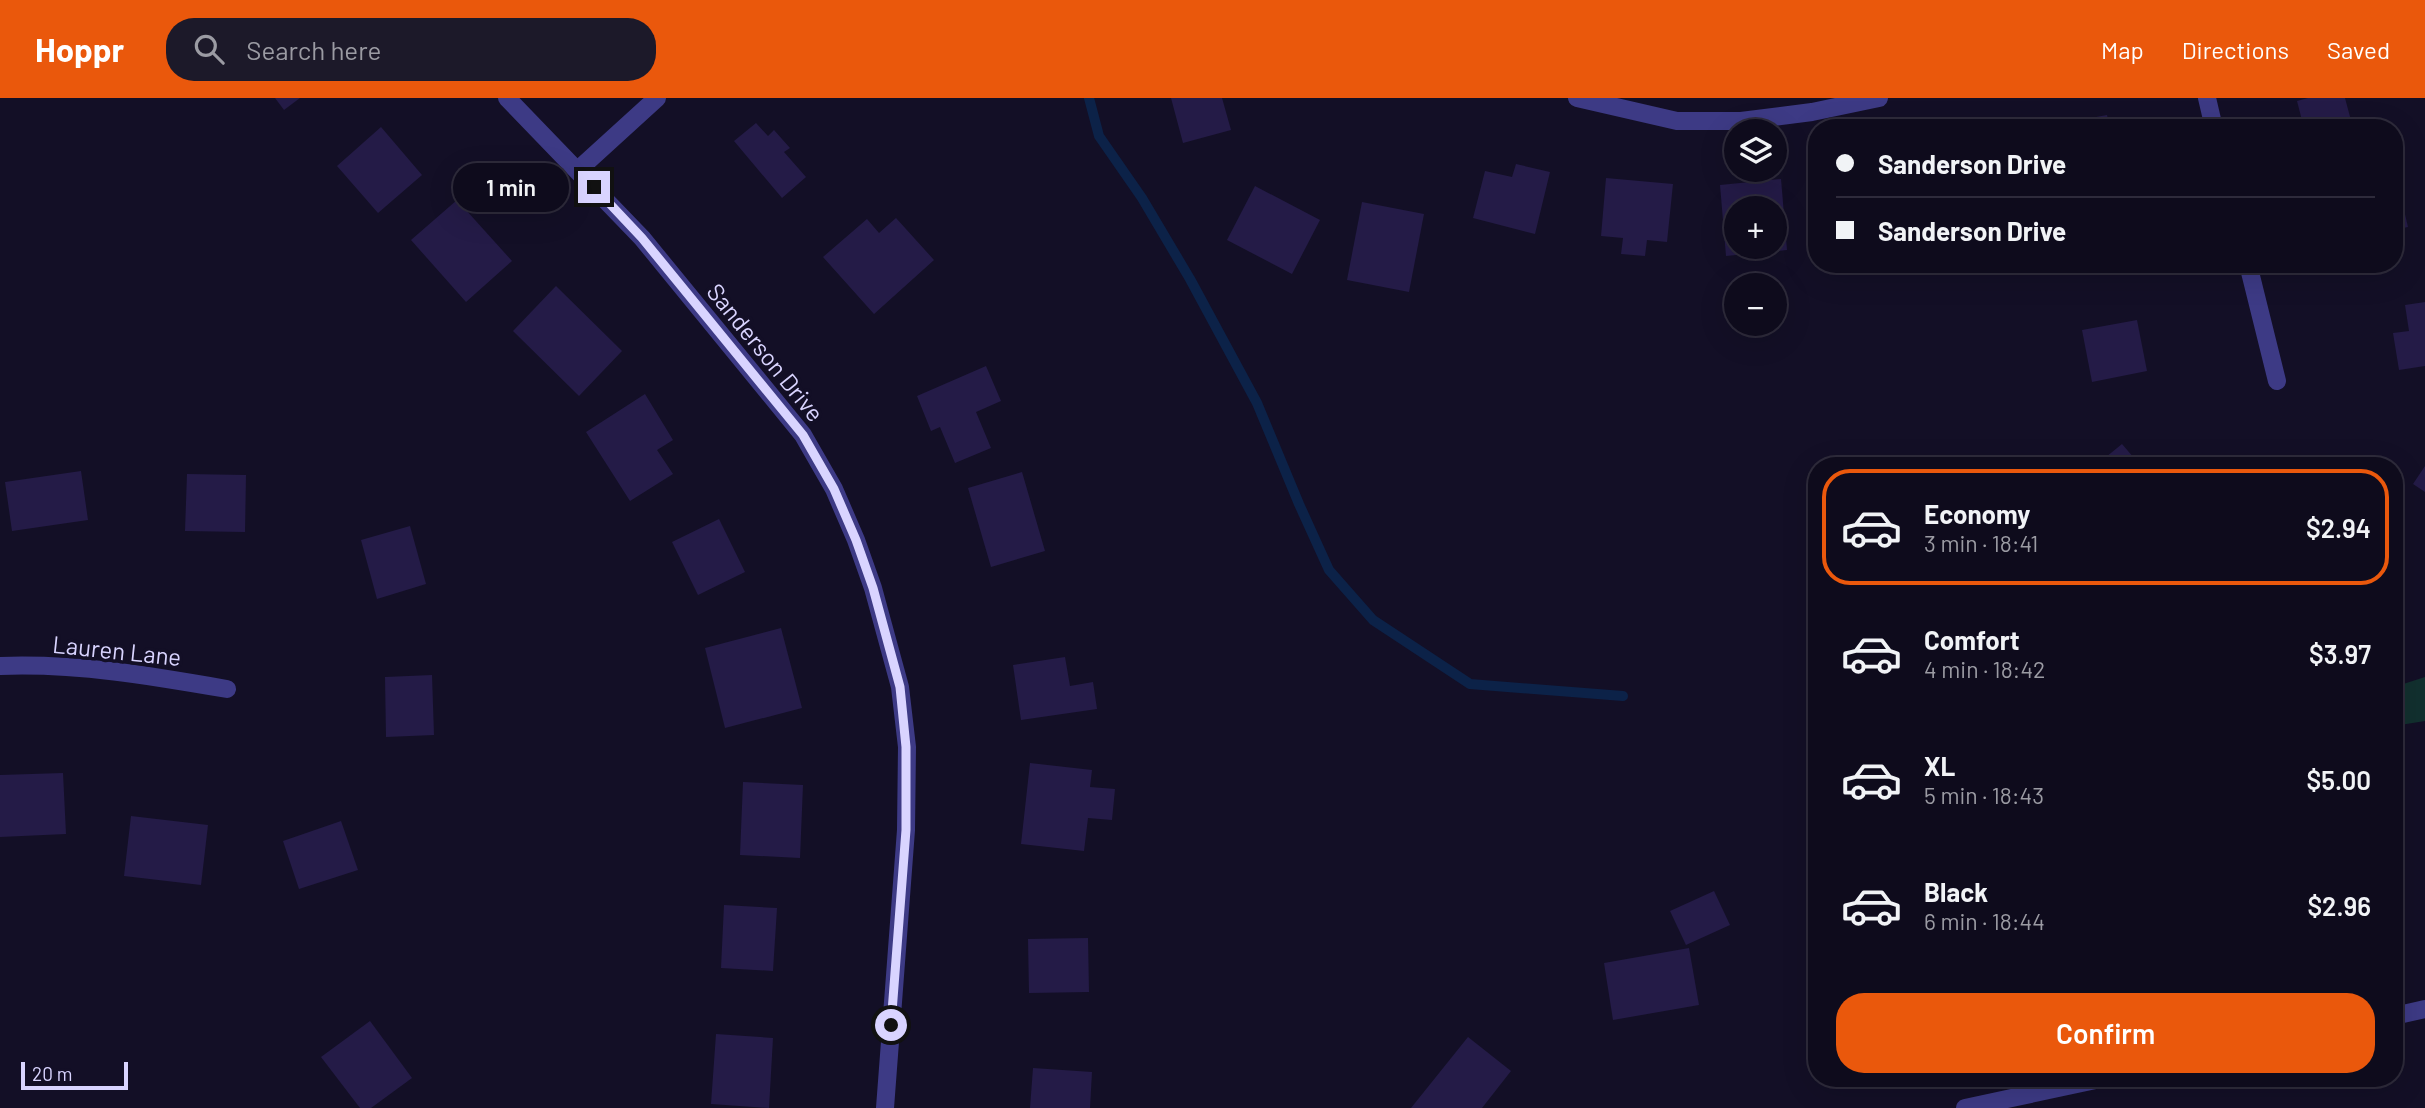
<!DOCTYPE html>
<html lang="en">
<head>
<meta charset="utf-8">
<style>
	body { margin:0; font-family:Barlow,sans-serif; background:#1c1929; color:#f1f3f6; height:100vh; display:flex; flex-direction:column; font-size:26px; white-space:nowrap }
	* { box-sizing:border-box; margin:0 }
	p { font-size:23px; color:#9b9ba3 }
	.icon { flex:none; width:38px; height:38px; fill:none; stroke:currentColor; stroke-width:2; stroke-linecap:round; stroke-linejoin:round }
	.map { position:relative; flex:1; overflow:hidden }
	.side { position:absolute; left:1808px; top:359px; width:595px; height:630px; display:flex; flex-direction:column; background:#0e0b1c; border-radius:28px; box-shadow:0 7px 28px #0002,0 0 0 2px #2e2b3b }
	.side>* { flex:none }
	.hud { position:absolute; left:1808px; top:21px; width:595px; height:154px; border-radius:28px; box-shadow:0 7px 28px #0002,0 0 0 2px #2e2b3b; display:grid; align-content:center; height:154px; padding:0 28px; background:#0e0b1c }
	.fabs { position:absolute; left:1724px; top:21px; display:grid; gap:14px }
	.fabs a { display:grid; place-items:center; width:63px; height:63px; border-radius:50%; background:#0e0b1c; box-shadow:0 7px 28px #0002,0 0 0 2px #2e2b3b; font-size:35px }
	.scale { position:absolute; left:21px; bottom:18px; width:107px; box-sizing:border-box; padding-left:7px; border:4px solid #d9d4ff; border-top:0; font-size:19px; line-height:24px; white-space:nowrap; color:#d9d4ff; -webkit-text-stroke:5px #130f26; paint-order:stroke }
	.end { position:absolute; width:32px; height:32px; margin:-16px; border:9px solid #d9d4ff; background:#111; box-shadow:0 0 0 4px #111 }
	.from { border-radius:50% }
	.bubble { position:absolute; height:49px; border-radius:24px; background:#0e0b1c; box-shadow:0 7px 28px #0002,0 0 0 2px #2e2b3b; font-size:23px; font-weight:600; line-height:49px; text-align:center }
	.hud b { display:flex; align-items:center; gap:24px; height:66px; font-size:26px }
	.hud b+b { border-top:2px solid #2e2b3b }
	.hud i { width:18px; height:18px; background:#f1f3f6 }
	ul { padding:12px 0 0; list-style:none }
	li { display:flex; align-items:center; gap:21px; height:116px; margin:0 14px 10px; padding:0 14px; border:4px solid transparent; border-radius:28px }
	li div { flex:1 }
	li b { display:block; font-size:26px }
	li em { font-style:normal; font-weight:600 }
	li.current { border-color:#ea580c }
	li>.icon { width:63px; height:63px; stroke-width:1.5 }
	.action { display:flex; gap:14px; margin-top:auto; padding:14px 28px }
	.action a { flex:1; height:80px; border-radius:28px; background:#ea580c; color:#fff; font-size:28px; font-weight:600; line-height:80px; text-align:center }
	header { display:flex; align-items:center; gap:42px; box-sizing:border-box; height:98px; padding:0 35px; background:#ea580c; color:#fff }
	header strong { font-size:33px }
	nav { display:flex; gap:38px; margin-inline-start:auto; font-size:24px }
	.search { width:490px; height:63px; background:#1c1929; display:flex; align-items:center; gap:18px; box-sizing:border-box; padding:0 24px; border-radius:28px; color:#9b9ba3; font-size:26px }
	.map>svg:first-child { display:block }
	.green { fill:#12302f }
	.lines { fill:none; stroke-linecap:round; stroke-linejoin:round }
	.stream { stroke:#0c2248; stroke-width:10 }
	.building { fill:#241b47; fill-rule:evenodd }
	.minor { stroke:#3d3a85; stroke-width:18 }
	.route { stroke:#d9d4ff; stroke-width:9 }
	.labels { text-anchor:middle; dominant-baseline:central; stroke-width:7; stroke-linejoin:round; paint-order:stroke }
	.street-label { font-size:24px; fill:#d9d4ff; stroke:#130f26 }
</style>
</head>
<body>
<header>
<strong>Hoppr</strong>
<div class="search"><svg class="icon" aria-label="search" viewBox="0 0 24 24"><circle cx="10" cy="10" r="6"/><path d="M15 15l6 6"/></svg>Search here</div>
<nav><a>Map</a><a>Directions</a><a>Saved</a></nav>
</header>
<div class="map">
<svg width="2425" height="1010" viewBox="0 0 2425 1010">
	<rect width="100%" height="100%" fill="#130f26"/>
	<!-- green -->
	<path class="green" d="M 2425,579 L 2425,623 L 2394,628 L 2394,589 Z"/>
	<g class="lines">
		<!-- stream -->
		<path class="stream" d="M 1089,0 L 1099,38 L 1142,100 L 1190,181 L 1257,305 L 1299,406 L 1329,472 L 1373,522 L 1470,586 L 1623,598"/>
	</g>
	<!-- building -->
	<g class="building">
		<path d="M 275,0 L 300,0 L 284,12 Z"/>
		<path d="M 1171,0 L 1222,0 L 1231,32 L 1183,45 Z"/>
		<path d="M 2308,0 L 2345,0 L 2353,30 L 2304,30 L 2297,3 Z"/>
		<path d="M 2107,17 L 2110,30 L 2071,30 L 2069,24 Z"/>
		<path d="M 756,25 L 768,38 L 774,32 L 790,50 L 784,54 L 806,79 L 782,100 L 734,43 Z"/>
		<path d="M 381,29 L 422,77 L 378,115 L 337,68 Z"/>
		<path d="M 1516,66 L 1550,74 L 1535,136 L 1473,120 L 1485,73 L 1512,79 Z"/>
		<path d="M 2395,74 L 2408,129 L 2394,132 L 2394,75 Z"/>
		<path d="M 1606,80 L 1673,86 L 1667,144 L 1647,142 L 1645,158 L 1621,156 L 1623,140 L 1601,138 Z"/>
		<path d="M 1781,81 L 1787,152 L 1726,158 L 1720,87 ZM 1736,110 L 1774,110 L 1774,149 L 1736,149 Z"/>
		<path d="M 1255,88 L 1320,122 L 1292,176 L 1227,142 Z"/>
		<path d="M 457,102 L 512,163 L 466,204 L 411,142 Z"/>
		<path d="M 1362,104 L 1424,116 L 1409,194 L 1347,182 Z"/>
		<path d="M 896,120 L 934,162 L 874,216 L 823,159 L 867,121 L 879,135 Z"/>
		<path d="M 556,188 L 622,253 L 579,298 L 513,233 Z"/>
		<path d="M 2425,204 L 2425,268 L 2399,272 L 2393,235 L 2409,233 L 2405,207 Z"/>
		<path d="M 2137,222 L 2147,273 L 2092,284 L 2082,232 Z"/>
		<path d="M 986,268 L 1001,303 L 976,314 L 991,350 L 955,365 L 940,329 L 931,333 L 917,298 Z"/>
		<path d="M 645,296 L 673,342 L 657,352 L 673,376 L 630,403 L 586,334 Z"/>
		<path d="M 2122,346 L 2140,367 L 2153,357 L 2162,368 L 2095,368 Z"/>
		<path d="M 2425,368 L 2425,394 L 2413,386 Z"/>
		<path d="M 81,373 L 88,422 L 12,433 L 5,384 Z"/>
		<path d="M 1022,374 L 1045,453 L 991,469 L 968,390 Z"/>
		<path d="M 187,376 L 246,377 L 245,434 L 185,433 Z"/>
		<path d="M 719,421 L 745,474 L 698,497 L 672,444 Z"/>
		<path d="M 410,428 L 426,486 L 377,501 L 361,442 Z"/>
		<path d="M 781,530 L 802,610 L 725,630 L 705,550 Z"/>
		<path d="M 1065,559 L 1070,588 L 1093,584 L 1097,611 L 1021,622 L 1013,567 Z"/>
		<path d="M 432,577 L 434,637 L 386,639 L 385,579 Z"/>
		<path d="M 1030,665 L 1092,672 L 1090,689 L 1115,691 L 1112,722 L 1088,720 L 1084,753 L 1021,746 Z"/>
		<path d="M 63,675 L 66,736 L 0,739 L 0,677 Z"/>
		<path d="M 743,684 L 803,687 L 800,760 L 740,757 Z"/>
		<path d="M 131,718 L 208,727 L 201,787 L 124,778 Z"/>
		<path d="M 341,723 L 358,772 L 299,791 L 283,743 Z"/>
		<path d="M 1714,793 L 1730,827 L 1686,847 L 1670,813 Z"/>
		<path d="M 724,807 L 777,810 L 773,873 L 721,870 Z"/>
		<path d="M 1088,840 L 1089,894 L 1029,895 L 1028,841 Z"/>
		<path d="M 1689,850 L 1699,907 L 1613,922 L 1604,865 Z"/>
		<path d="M 370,923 L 412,980 L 371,1010 L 360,1010 L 321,959 Z"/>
		<path d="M 716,936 L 773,940 L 769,1010 L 711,1006 Z"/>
		<path d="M 1468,939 L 1511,973 L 1482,1010 L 1411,1010 Z"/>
		<path d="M 1033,970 L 1092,974 L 1090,1010 L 1030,1010 Z"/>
	</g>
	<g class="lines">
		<!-- minor -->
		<g class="minor">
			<path d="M 507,0 L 642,140 L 803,337 L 834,391 L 856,442 L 873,490 L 900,589 L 907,649 L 906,732 L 885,1010"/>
			<path d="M 1577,0 L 1677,23 L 1741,23 L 1812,14 L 1879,0"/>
			<path d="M 2207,0 L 2214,30"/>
			<path d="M 578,72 L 657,0"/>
			<path d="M 2248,166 L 2277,283"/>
			<path d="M 0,568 C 77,565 152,578 227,591"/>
			<path d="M 2394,918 L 2425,911"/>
			<path d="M 1965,1010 L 2105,980"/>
		</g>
	</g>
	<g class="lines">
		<!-- route -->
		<path class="route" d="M 594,89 L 642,140 L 803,337 L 834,391 L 856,442 L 873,490 L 900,589 L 906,649 L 906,732 L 891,927"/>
	</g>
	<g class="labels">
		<!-- street labels -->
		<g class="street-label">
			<text transform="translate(766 254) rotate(51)">Sanderson Drive</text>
			<text transform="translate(117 552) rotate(6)">Lauren Lane</text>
		</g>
	</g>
</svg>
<div class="fabs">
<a><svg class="icon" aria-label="layers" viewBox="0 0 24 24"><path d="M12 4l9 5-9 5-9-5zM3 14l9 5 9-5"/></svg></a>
<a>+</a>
<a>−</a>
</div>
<div class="scale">20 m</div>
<i class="end from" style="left:891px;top:927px"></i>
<i class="end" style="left:594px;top:89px"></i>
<div class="bubble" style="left:453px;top:65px;width:116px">1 min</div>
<div class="hud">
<b><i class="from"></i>Sanderson Drive</b>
<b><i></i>Sanderson Drive</b>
</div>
<section class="side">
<ul>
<li class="current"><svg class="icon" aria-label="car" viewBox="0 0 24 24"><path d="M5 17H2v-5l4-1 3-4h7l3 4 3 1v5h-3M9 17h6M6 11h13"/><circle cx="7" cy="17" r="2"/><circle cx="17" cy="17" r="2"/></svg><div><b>Economy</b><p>3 min · 18:41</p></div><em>$2.94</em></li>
<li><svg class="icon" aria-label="car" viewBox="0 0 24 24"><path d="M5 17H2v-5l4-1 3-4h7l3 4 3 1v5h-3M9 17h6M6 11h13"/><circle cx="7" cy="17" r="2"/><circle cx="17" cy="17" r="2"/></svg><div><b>Comfort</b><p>4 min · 18:42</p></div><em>$3.97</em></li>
<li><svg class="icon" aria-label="car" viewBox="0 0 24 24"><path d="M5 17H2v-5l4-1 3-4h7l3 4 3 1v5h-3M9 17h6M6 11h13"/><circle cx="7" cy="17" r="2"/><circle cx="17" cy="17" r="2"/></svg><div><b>XL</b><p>5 min · 18:43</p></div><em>$5.00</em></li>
<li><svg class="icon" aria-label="car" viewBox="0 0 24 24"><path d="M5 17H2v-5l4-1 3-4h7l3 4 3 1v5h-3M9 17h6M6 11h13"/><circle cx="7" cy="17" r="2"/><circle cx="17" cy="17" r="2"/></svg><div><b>Black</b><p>6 min · 18:44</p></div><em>$2.96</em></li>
</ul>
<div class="action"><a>Confirm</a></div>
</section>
</div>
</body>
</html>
